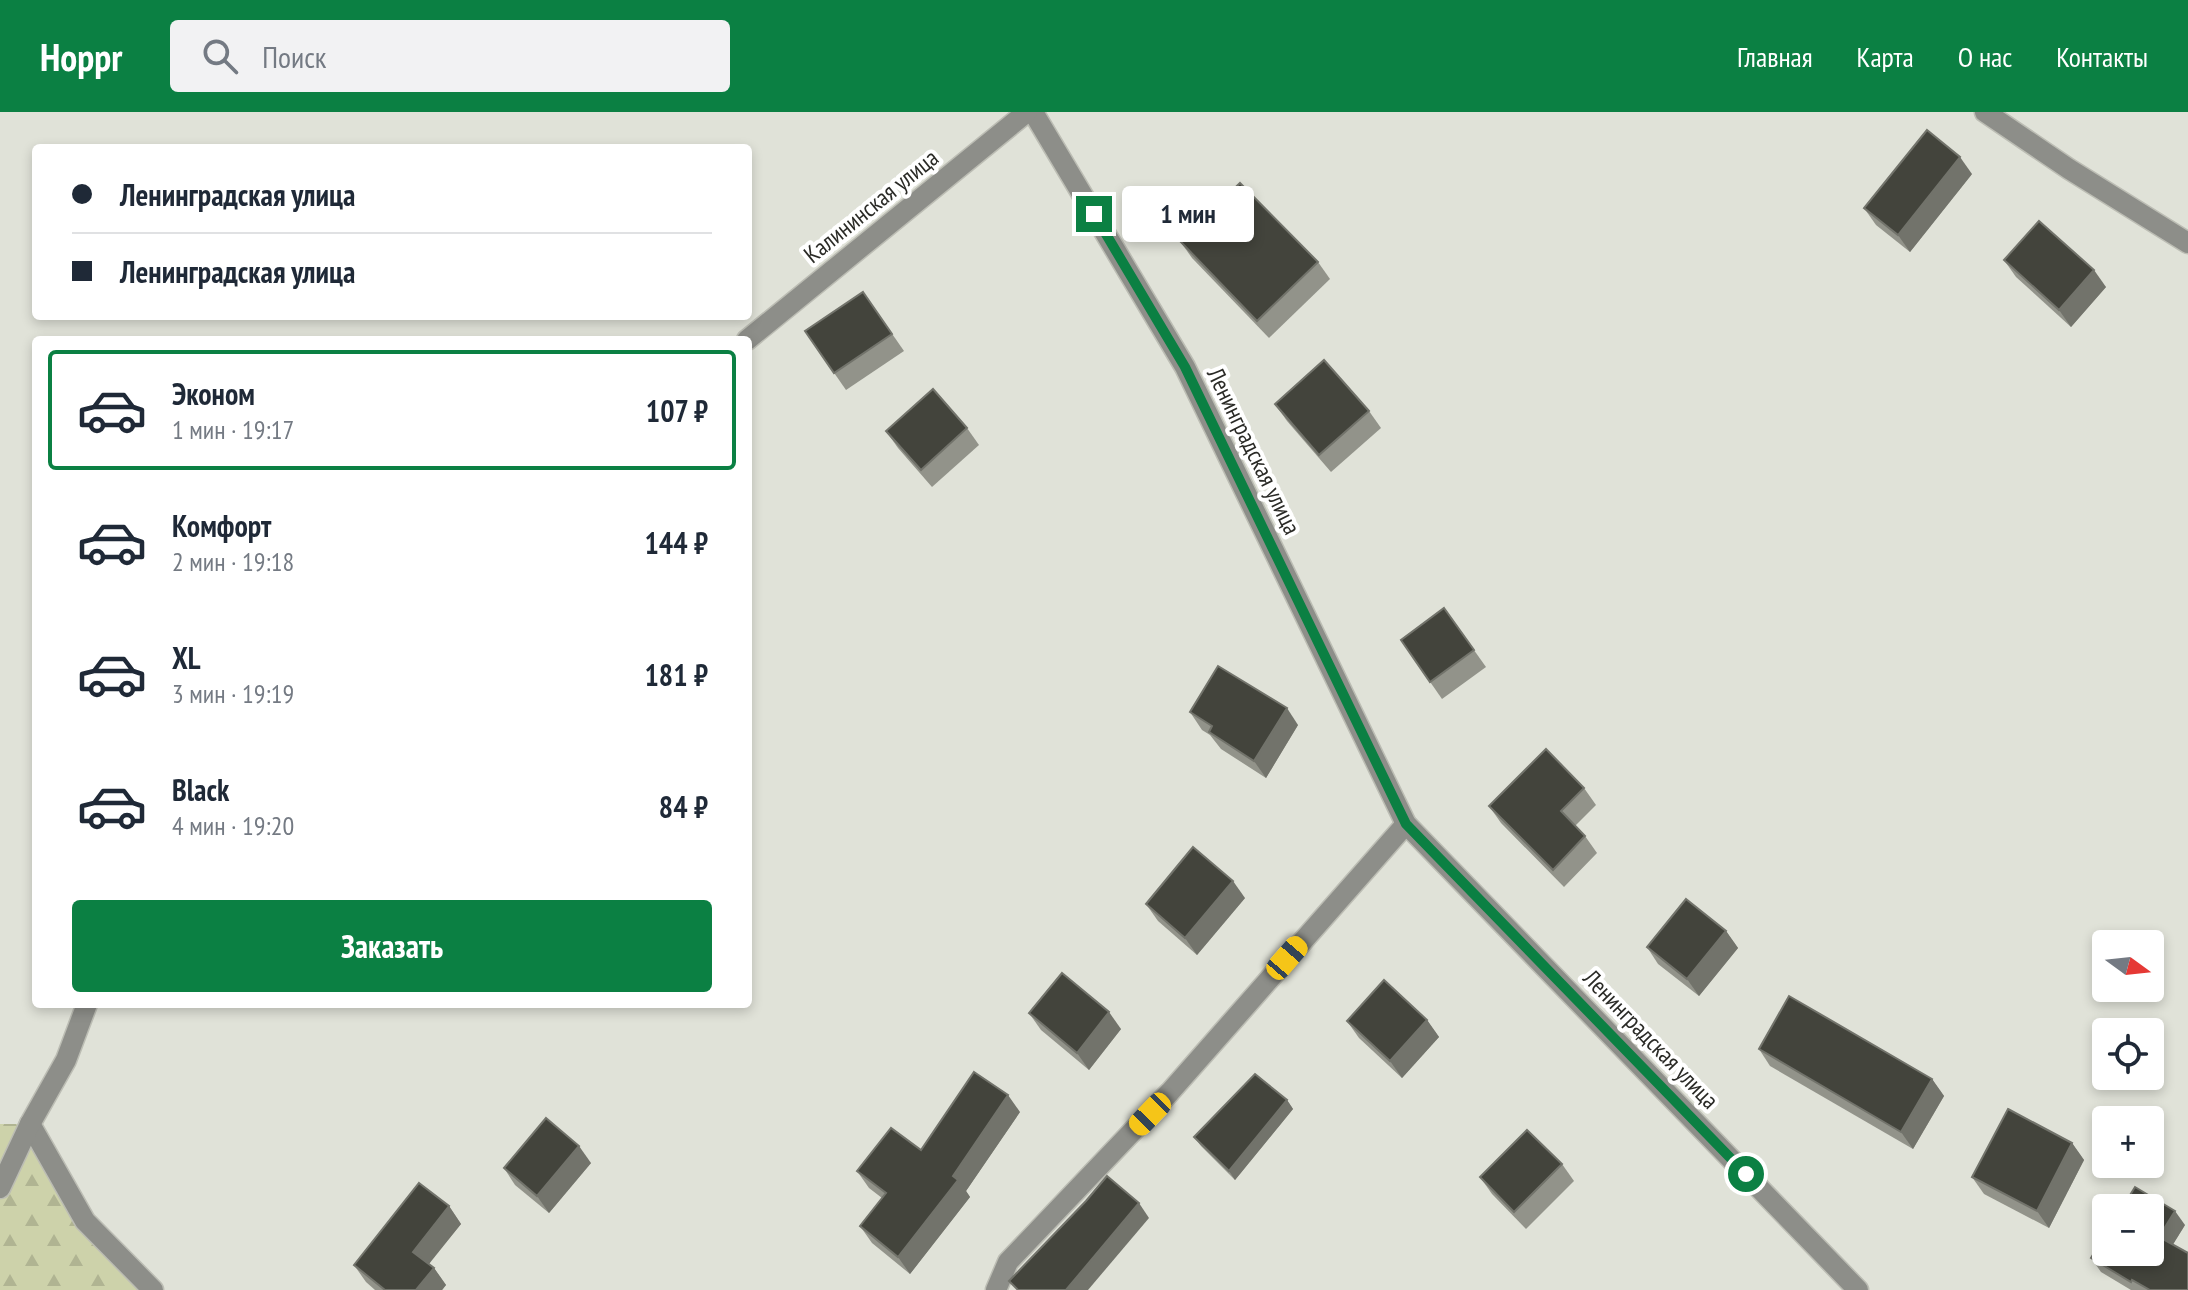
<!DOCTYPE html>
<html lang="ru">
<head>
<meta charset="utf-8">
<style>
	body { margin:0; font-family:"PT Sans Narrow",sans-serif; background:#f2f2f3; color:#1f2937; height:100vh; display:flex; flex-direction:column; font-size:30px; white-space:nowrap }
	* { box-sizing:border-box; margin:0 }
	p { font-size:26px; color:#747a83 }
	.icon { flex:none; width:44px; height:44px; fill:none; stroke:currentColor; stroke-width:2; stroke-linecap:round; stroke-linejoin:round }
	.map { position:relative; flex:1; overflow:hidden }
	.side { position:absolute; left:32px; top:224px; width:720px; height:672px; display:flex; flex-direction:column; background:#fff; border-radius:8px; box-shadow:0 4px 12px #0003 }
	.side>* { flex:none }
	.hud { position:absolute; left:32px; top:32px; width:720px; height:176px; border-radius:8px; box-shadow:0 4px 12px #0003; display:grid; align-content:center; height:176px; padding:0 40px; background:#fff }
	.needle { width:52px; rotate:105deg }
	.tools { position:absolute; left:2092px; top:818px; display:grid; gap:16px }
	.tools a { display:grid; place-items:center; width:72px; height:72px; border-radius:8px; background:#fff; box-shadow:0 4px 12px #0003; font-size:40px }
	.end { position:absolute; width:36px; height:36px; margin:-18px; border:10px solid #0b8043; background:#fff; box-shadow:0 0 0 4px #fff }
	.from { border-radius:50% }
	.bubble { position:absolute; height:56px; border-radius:8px; background:#fff; box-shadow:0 4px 12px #0003; font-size:26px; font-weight:800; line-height:56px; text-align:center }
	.car { position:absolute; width:24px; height:48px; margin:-24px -12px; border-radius:10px; box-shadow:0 0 6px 2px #0007; background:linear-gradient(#f5c518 24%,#345 0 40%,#f5c518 0 76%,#345 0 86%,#f5c518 0) }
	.hud b { display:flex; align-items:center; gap:28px; height:76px; font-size:30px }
	.hud b+b { border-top:2px solid #e0e1e3 }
	.hud i { width:20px; height:20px; background:#1f2937 }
	ul { padding:14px 0 0; list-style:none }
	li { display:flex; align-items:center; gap:24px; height:120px; margin:0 16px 12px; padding:0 24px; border:4px solid transparent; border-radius:8px }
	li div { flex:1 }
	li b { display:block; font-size:30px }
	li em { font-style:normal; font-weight:800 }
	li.active { border-color:#0b8043 }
	li>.icon { width:72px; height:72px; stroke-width:1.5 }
	.button { display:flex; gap:16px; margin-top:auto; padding:16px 40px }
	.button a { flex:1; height:92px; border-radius:8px; background:#0b8043; color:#fff; font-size:32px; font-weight:800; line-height:92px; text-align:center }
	header { display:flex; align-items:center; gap:48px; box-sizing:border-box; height:112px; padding:0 40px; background:#0b8043; color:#fff }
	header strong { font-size:38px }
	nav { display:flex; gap:44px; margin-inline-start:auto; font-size:28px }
	.search { width:560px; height:72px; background:#f2f2f3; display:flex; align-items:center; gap:20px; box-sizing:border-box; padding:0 28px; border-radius:8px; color:#747a83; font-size:30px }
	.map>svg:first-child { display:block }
	.forest { fill:url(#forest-firs) }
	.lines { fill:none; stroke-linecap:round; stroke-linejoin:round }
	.minor-casing { stroke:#bcbdb4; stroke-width:23 }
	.minor { stroke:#8d8e89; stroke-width:20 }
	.wall { fill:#92938a }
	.shaded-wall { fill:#72736b }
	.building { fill:#43443c; stroke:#72736b; stroke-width:2 }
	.route { stroke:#0b8043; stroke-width:10 }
	.labels { text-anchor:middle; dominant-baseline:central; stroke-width:8; stroke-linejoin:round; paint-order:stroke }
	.street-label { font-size:24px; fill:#2a2a26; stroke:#fff }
</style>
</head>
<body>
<header>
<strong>Hoppr</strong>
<div class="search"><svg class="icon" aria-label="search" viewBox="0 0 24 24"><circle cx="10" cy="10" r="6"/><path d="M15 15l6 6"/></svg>Поиск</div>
<nav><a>Главная</a><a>Карта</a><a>О нас</a><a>Контакты</a></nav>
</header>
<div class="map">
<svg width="2188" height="1178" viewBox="0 0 2188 1178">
	<defs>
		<pattern id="forest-firs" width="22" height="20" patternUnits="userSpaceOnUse" patternTransform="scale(2)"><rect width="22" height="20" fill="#cdd2aa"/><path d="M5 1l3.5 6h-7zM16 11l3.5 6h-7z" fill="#b0b492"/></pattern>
	</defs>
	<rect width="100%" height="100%" fill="#e0e2d8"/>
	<!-- forest -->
	<path class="forest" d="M 0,1012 L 30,1012 L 85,1109 L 153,1178 L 0,1178 Z"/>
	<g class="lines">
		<!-- minor casing -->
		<g class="minor-casing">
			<g id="minor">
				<path d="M 1033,0 L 1185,255 L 1406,712 L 1858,1178"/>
				<path d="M 1985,0 L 2069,57 L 2188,131"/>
				<path d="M 747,228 L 1027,0"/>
				<path d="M 30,1012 L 85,1109 L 153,1178"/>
				<path d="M 0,1076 L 30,1012 L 66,948 L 87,892"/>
				<path d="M 996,1178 L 1008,1150 L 1170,980 L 1406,712"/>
			</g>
		</g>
		<!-- minor -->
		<use href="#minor" class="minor"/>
	</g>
	<!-- wall -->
	<g class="wall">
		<path d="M 1972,62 L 1910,140 L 1876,113 L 1864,96 Z"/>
		<path d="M 1180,129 L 1318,150 L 1330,167 L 1269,226 L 1192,146 Z"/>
		<path d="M 2004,148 L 2106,175 L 2071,215 L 2016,165 Z"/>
		<path d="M 863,180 L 904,239 L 846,278 L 805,219 Z"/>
		<path d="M 1275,292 L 1369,299 L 1381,316 L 1331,360 L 1287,309 Z"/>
		<path d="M 967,316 L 979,333 L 932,375 L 898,336 L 886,319 Z"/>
		<path d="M 1444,496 L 1486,555 L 1442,587 L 1401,528 Z"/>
		<path d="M 1190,600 L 1298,613 L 1266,666 L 1221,637 L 1210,623 L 1202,618 Z"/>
		<path d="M 1584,676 L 1596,693 L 1575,714 L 1585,724 L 1597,741 L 1564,775 L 1501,711 L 1489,694 Z"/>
		<path d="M 1245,786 L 1197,843 L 1158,809 L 1146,792 Z"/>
		<path d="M 1726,819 L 1738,836 L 1699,884 L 1658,852 L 1647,835 Z"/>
		<path d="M 1029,901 L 1121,917 L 1089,958 L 1041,918 Z"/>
		<path d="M 1427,908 L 1439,925 L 1402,966 L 1359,926 L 1347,909 Z"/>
		<path d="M 1759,937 L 1932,967 L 1944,984 L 1913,1037 L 1770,954 Z"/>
		<path d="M 1287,988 L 1293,997 L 1235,1068 L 1201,1034 L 1194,1025 Z"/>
		<path d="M 1020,1000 L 966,1079 L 970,1085 L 910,1162 L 872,1131 L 860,1114 L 882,1086 L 869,1076 L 857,1059 L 921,1038 Z"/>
		<path d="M 2072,1031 L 2084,1048 L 2049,1116 L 1984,1082 L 1972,1065 Z"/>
		<path d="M 591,1051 L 549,1101 L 515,1073 L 504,1056 Z"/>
		<path d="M 1562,1052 L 1574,1069 L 1526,1117 L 1492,1082 L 1480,1065 Z"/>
		<path d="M 449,1094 L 461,1112 L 428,1152 L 434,1156 L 446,1173 L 442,1178 L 375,1178 L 366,1170 L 354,1153 Z"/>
		<path d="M 2185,1113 L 2173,1132 L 2188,1178 L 2131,1178 L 2101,1160 L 2091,1146 Z"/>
	</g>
	<!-- shaded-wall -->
	<g class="shaded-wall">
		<path d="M 1960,45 L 1972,62 L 1910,140 L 1898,123 Z"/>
		<path d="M 2094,158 L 2106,175 L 2071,215 L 2059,198 Z"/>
		<path d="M 1287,596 L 1298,613 L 1266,666 L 1254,649 Z"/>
		<path d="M 1233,769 L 1245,786 L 1197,843 L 1185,826 Z"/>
		<path d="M 1726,819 L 1738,836 L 1699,884 L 1687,867 Z"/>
		<path d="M 1109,900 L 1121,917 L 1089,958 L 1077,941 Z"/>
		<path d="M 1427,908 L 1439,925 L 1402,966 L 1390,949 Z"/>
		<path d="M 1932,967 L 1944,984 L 1913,1037 L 1901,1020 Z"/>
		<path d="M 1008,983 L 1020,1000 L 966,1079 L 970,1085 L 910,1162 L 898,1145 Z"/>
		<path d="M 1287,988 L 1293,997 L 1235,1068 L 1229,1059 Z"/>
		<path d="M 2072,1031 L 2084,1048 L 2049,1116 L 2037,1099 Z"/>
		<path d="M 579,1034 L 591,1051 L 549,1101 L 537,1084 Z"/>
		<path d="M 1139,1091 L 1149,1106 L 1088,1178 L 1066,1178 Z"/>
		<path d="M 449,1094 L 461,1112 L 425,1157 L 413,1140 Z"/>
		<path d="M 2175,1099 L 2185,1113 L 2169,1139 L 2159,1125 Z"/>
		<path d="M 434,1156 L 446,1173 L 442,1178 L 416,1178 Z"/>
	</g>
	<!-- building -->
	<g class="building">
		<path d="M 1927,18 L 1960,45 L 1898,123 L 1864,96 Z"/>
		<path d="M 1240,71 L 1318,150 L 1257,209 L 1180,129 Z"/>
		<path d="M 2039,109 L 2094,158 L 2059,198 L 2004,148 Z"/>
		<path d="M 863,180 L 892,222 L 834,261 L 805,219 Z"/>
		<path d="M 1324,248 L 1369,299 L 1319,343 L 1275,292 Z"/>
		<path d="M 933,277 L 967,316 L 921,358 L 886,319 Z"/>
		<path d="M 1444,496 L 1474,538 L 1430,570 L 1401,528 Z"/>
		<path d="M 1218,554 L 1287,596 L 1254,649 L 1209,620 L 1212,614 L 1190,600 Z"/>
		<path d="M 1546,637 L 1584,676 L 1561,699 L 1585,724 L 1553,758 L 1489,694 Z"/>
		<path d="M 1193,735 L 1233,769 L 1185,826 L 1146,792 Z"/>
		<path d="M 1686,787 L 1726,819 L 1687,867 L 1647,835 Z"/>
		<path d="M 1062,861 L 1109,900 L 1077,941 L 1029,901 Z"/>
		<path d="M 1384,868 L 1427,908 L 1390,949 L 1347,909 Z"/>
		<path d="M 1789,884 L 1932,967 L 1901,1020 L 1759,937 Z"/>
		<path d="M 974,960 L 1008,983 L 953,1064 L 958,1068 L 898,1145 L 860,1114 L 886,1081 L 857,1059 L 891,1016 L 921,1038 Z"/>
		<path d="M 1255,962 L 1287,988 L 1229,1059 L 1194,1025 Z"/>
		<path d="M 2008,997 L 2072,1031 L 2037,1099 L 1972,1065 Z"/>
		<path d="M 546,1006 L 579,1034 L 537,1084 L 504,1056 Z"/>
		<path d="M 1527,1018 L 1562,1052 L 1514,1100 L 1480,1065 Z"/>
		<path d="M 1107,1064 L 1139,1091 L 1066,1178 L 1018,1178 L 1009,1169 L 1086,1089 Z"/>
		<path d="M 419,1071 L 449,1094 L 413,1140 L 434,1156 L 416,1178 L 385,1178 L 354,1153 Z"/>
		<path d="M 2135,1075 L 2175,1099 L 2159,1125 L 2188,1141 L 2188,1178 L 2150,1178 L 2132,1168 L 2131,1170 L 2091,1146 L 2106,1122 L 2106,1140 L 2150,1140 L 2150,1096 L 2122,1096 Z"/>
	</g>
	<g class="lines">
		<!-- route -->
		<path class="route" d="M 1094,102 L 1185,255 L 1406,712 L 1746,1062"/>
	</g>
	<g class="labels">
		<!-- street labels -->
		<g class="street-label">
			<text transform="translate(871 94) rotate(-39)">Калининская улица</text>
			<text transform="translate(1254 339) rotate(64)">Ленинградская улица</text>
			<text transform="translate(1651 927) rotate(46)">Ленинградская улица</text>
		</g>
	</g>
</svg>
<div class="tools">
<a><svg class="needle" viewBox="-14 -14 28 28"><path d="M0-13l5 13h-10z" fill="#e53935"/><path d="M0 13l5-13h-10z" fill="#747a83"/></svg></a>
<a><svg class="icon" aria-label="locate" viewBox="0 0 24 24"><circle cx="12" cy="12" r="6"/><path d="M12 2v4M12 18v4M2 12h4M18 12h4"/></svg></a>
<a>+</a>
<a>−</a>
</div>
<i class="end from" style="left:1746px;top:1062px"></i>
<i class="end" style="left:1094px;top:102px"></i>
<div class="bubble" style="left:1122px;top:74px;width:132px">1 мин</div>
<i class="car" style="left:1287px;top:846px;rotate:41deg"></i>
<i class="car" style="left:1150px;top:1002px;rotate:224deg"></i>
<div class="hud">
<b><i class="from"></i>Ленинградская улица</b>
<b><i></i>Ленинградская улица</b>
</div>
<section class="side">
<ul>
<li class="active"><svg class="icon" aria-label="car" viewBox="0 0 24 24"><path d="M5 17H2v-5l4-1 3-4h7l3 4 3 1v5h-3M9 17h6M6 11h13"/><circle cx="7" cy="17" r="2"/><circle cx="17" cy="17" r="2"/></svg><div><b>Эконом</b><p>1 мин · 19:17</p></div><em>107 ₽</em></li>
<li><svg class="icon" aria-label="car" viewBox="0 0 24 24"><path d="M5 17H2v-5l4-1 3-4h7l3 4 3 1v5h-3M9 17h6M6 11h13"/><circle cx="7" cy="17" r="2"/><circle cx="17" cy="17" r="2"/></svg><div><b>Комфорт</b><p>2 мин · 19:18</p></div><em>144 ₽</em></li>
<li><svg class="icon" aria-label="car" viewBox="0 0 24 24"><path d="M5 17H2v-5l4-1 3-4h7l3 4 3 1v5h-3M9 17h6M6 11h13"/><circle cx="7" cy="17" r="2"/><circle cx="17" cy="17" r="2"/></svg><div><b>XL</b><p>3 мин · 19:19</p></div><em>181 ₽</em></li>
<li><svg class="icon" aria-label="car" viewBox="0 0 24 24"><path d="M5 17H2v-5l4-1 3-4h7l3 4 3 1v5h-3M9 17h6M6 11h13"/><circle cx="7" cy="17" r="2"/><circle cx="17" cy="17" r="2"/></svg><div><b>Black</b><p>4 мин · 19:20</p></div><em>84 ₽</em></li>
</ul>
<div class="button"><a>Заказать</a></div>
</section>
</div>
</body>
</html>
